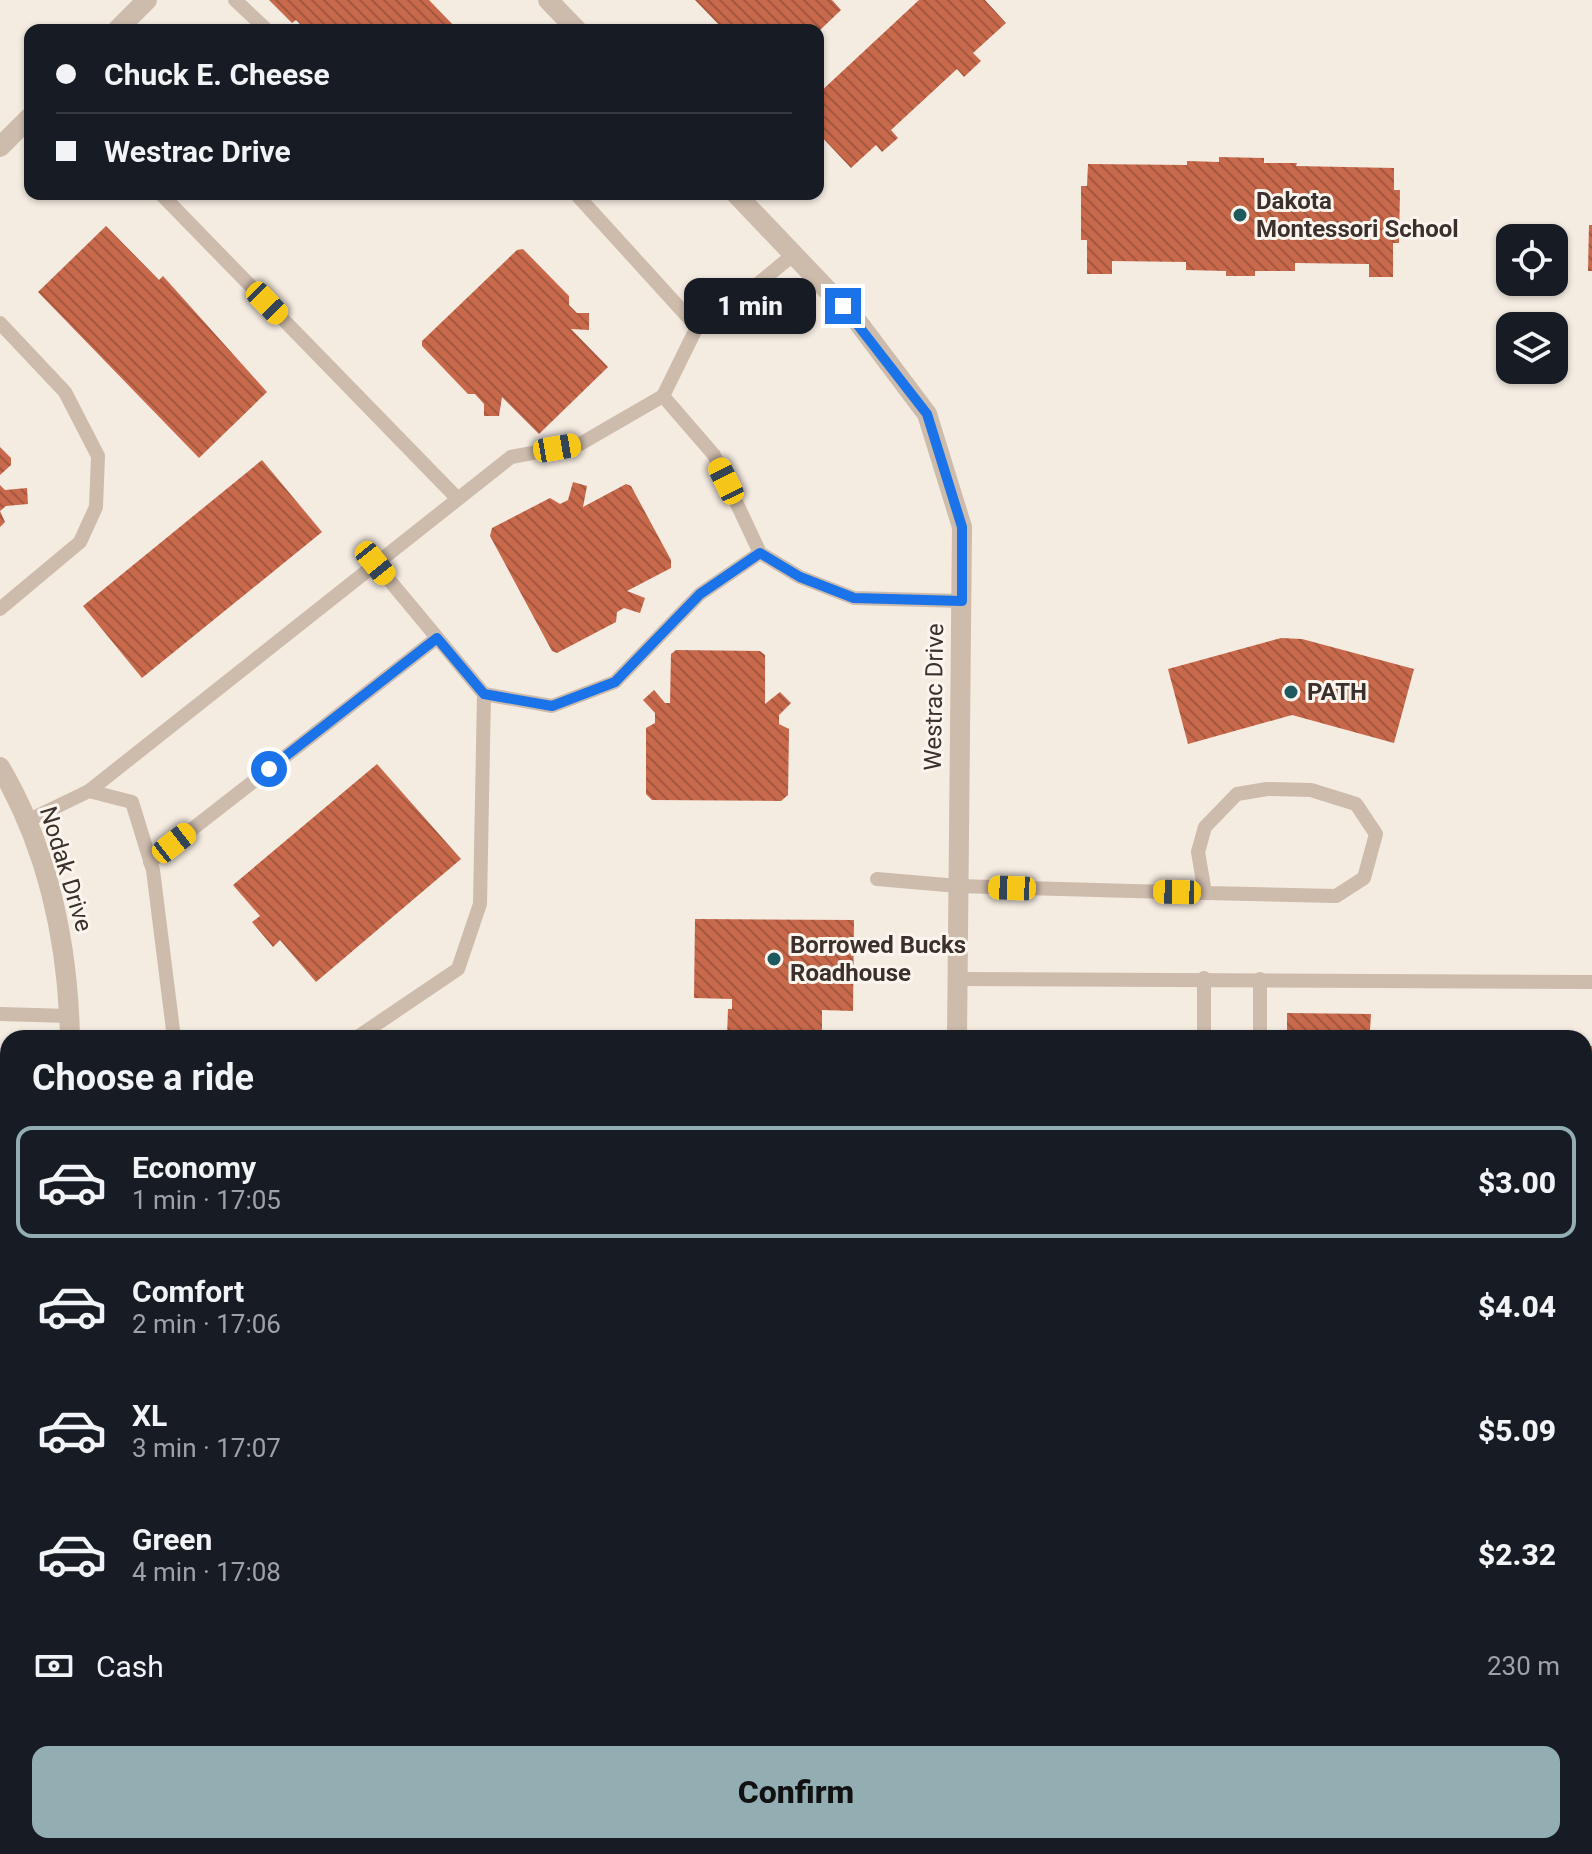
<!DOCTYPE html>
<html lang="en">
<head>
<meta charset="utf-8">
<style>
	body { margin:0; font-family:Roboto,sans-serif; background:#242831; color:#f1f3f6; height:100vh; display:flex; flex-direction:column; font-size:30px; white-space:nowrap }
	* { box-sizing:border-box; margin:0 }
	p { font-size:26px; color:#9ea1a6 }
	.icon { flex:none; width:44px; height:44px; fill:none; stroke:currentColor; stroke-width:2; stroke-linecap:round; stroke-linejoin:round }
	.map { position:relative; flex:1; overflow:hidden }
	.sheet { position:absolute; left:0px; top:1030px; width:1592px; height:824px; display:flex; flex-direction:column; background:#171b24; border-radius:24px 24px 0 0; box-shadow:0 2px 6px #0004 }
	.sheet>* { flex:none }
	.guide { position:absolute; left:24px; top:24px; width:800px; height:176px; border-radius:16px; box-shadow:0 2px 6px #0004; display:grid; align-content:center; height:176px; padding:0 32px; background:#171b24 }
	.buttons { position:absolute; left:1496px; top:224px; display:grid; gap:16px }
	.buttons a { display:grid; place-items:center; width:72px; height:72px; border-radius:16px; background:#171b24; box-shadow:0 2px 6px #0004; font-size:40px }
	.end { position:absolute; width:36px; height:36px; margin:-18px; border:10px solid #1a73e8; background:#fff; box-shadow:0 0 0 4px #fff }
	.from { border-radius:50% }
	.bubble { position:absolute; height:56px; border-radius:16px; background:#171b24; box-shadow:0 2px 6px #0004; font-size:26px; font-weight:800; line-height:56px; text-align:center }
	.car { position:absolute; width:24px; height:48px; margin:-24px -12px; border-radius:10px; box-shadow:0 0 6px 2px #0007; background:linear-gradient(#f5c518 24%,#345 0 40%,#f5c518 0 76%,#345 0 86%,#f5c518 0) }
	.guide b { display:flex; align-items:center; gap:28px; height:76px; font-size:30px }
	.guide b+b { border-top:2px solid #363941 }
	.guide i { width:20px; height:20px; background:#f1f3f6 }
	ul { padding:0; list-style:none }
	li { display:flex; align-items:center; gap:24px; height:112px; margin:0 16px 12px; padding:0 16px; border:4px solid transparent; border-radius:16px }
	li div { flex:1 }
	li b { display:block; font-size:30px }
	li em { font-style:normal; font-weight:800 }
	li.active { border-color:#92aeb2 }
	li>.icon { width:72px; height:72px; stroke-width:1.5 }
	h2 { padding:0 32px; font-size:36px; line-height:96px }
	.pay { display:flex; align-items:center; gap:20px; height:88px; padding:0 32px; font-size:30px }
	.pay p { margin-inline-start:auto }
	.cta { display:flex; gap:16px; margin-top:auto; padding:16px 32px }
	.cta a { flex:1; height:92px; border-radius:16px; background:#92aeb2; color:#111; font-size:32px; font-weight:800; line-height:92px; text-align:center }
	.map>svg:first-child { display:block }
	.building { fill:url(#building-back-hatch) }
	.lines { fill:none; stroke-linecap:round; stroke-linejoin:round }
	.path { stroke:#b9a596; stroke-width:5; stroke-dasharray:4 4; stroke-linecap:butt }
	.service { stroke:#cdbbac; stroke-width:14 }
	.minor { stroke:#cdbbac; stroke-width:20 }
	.tertiary { stroke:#cdbbac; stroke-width:20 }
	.secondary { stroke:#a18a7d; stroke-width:20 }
	.route { stroke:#1a73e8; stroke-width:10 }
	.poi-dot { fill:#1f5a5e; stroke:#fbf5ee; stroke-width:3 }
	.labels { text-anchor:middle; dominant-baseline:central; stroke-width:6; stroke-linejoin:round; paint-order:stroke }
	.poi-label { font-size:24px; font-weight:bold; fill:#3b302b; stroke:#fbf5ee; text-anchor:start }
	.street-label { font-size:24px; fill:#3b302b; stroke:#fbf5ee }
</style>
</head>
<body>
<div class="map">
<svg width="1592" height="1854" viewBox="0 0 1592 1854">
	<defs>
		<pattern id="building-back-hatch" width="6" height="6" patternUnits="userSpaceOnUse" patternTransform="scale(2)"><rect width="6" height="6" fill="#c8694b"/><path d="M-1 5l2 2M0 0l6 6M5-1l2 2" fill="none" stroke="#a4573f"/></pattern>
	</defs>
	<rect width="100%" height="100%" fill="#f4ebe1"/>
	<!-- building -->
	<g class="building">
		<path d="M 269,0 L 429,0 L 458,30 L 306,30 L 296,20 L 292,23 Z"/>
		<path d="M 695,0 L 832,0 L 841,10 L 818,32 L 724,30 Z"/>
		<path d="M 919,0 L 985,0 L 1006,23 L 973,53 L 981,61 L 964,77 L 957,69 L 891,130 L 898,138 L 882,152 L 876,145 L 851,168 L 818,133 L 818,94 Z"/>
		<path d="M 1219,157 L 1264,158 L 1264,163 L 1297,163 L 1296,166 L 1394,168 L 1394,190 L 1400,190 L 1399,243 L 1393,243 L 1393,277 L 1369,277 L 1369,264 L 1295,263 L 1295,271 L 1255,271 L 1255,276 L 1226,276 L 1226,271 L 1186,270 L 1186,262 L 1112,261 L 1112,274 L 1087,274 L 1087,240 L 1081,240 L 1081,186 L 1087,186 L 1088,164 L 1187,165 L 1187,161 L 1219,162 Z"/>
		<path d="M 1589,225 L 1592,225 L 1592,271 L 1588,271 Z"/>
		<path d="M 106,226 L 159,280 L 163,276 L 267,392 L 199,458 L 38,292 Z"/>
		<path d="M 523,249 L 569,296 L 569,305 L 577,313 L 589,313 L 589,330 L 571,329 L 608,367 L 539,434 L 502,397 L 499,416 L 484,416 L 484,404 L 475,394 L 468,394 L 422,346 L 422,341 L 517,250 Z"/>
		<path d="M 0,447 L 11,458 L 11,465 L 0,475 Z"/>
		<path d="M 262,460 L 322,532 L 142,678 L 83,606 Z"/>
		<path d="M 573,482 L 587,486 L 583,507 L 626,484 L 631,486 L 671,560 L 671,568 L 627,591 L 645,598 L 640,613 L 624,608 L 617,612 L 616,622 L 557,653 L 552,651 L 490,536 L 492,528 L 550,498 L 560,504 L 568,500 Z"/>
		<path d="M 0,485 L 5,490 L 27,488 L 28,504 L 6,506 L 0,511 L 5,522 L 0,527 Z"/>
		<path d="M 1281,638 L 1302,639 L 1414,669 L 1394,743 L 1292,715 L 1188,744 L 1168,669 Z"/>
		<path d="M 676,650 L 760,651 L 765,655 L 765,704 L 780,692 L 791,703 L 779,715 L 779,724 L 789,729 L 788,795 L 781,801 L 652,800 L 646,794 L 646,728 L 655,723 L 655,713 L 643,700 L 654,690 L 665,703 L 670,703 L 671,654 Z"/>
		<path d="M 377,764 L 461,859 L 316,982 L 280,940 L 273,947 L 252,922 L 260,916 L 233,885 Z"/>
		<path d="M 695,919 L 854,920 L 853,1011 L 822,1010 L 822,1038 L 727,1037 L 728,1009 L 732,1009 L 732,999 L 694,998 Z"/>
		<path d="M 1287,1013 L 1371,1014 L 1370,1030 L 1432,1030 L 1432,1038 L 1287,1038 Z"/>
		<rect x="1584" y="1046" width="8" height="105"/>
		<path d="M 1193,1846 L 1328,1846 L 1328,1854 L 1200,1854 Z"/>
	</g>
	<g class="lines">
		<!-- path -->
		<g class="path">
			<path d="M 0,1612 L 8,1612"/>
			<path d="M 1584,1622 L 1592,1622"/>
		</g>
		<!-- service -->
		<g class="service">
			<path d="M 235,0 L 267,30"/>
			<path d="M 161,194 L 457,498"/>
			<path d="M 576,194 L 697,327 L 663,396 L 714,455 L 760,553 L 800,577 L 854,598 L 962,601"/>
			<path d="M 0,323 L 65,392 L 98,456 L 96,507 L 80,542 L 0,609"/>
			<path d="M 697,327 L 742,297 L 794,254"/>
			<path d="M 375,563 L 484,694"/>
			<path d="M 89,791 L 511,457 L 580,444 L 663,396"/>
			<path d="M 27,821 L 89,791 L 132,802 L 153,870 L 174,1038"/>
			<path d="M 150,862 L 437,638"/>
			<path d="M 877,879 L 958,886 L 1205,893 L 1198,852 L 1205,827 L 1237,794 L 1267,789 L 1311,790 L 1356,804 L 1376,834 L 1364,878 L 1336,896 L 1205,893"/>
			<path d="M 1204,978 L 1204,1038"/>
			<path d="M 957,979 L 1592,982"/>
			<path d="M 1260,979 L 1260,1038"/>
			<path d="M 0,1014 L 69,1016"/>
			<path d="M 356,1038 L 458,969 L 480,904 L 484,694 L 552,706 L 615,682 L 700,594 L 760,553"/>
			<path d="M 1584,1184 L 1592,1183"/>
			<path d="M 1588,1370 L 1592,1489"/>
			<path d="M 0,1780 L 8,1780"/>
			<path d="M 265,1846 L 266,1854"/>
			<path d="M 363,1846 L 363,1854"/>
			<path d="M 466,1846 L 466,1854"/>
			<path d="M 556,1846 L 557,1854"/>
			<path d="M 732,1846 L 732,1854"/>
			<path d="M 828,1846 L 828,1854"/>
			<path d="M 645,1854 L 645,1846"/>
		</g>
		<!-- minor -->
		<g class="minor">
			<path d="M 0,767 C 48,849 68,944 70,1038"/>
			<path d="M 69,1846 L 69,1854"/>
		</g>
		<!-- tertiary -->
		<g class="tertiary">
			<path d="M 548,0 L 577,30"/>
			<path d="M 117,30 L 147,0"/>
			<path d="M 0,147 L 30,117"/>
			<path d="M 736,194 L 857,321 L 927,414 L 962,527 L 957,1038"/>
			<path d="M 951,1854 L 951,1846"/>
		</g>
		<!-- secondary -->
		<g class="secondary">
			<path d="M 0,1479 L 8,1479"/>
			<path d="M 1584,1490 L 1592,1490"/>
			<path d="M 0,1561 L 8,1561"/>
			<path d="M 1584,1571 L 1592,1571"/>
		</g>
	</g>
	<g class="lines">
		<!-- route -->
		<path class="route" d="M 269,769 L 437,638 L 484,694 L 552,706 L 615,682 L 700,594 L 760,553 L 800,577 L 854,598 L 962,601 L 962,527 L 927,414 L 843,306"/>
	</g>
	<!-- markers -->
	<g class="poi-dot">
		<circle cx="1240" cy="215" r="8"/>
		<circle cx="1291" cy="692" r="8"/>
		<circle cx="774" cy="959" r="8"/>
	</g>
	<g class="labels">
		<!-- poi labels -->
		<g class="poi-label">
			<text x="1256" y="201">Dakota<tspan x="1256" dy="28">Montessori School</tspan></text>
			<text x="1307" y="692">PATH</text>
			<text x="790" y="945">Borrowed Bucks<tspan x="790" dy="28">Roadhouse</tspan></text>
		</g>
		<!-- street labels -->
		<g class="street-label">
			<text transform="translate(934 697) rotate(-89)">Westrac Drive</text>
			<text transform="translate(66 869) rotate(73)">Nodak Drive</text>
		</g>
	</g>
</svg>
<div class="buttons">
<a><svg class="icon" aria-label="locate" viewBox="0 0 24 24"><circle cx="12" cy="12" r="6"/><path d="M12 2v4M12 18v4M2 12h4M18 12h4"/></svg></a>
<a><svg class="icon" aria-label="layers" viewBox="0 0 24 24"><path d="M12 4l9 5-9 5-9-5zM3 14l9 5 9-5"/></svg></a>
</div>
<i class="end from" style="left:269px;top:769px"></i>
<i class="end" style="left:843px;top:306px"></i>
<div class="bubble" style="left:684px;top:278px;width:132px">1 min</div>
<i class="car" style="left:267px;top:303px;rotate:136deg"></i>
<i class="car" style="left:557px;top:448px;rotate:80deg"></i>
<i class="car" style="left:726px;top:481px;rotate:334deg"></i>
<i class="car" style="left:375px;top:563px;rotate:141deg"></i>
<i class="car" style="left:174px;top:843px;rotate:52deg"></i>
<i class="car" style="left:1012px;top:888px;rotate:272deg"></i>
<i class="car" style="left:1177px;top:892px;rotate:271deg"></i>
<div class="guide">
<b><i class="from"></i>Chuck E. Cheese</b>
<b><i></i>Westrac Drive</b>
</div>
<section class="sheet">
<h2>Choose a ride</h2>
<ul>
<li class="active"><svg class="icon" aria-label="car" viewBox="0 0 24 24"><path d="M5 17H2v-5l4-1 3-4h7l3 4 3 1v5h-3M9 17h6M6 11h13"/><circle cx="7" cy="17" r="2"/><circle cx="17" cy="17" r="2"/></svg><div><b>Economy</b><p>1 min · 17:05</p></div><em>$3.00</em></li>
<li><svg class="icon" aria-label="car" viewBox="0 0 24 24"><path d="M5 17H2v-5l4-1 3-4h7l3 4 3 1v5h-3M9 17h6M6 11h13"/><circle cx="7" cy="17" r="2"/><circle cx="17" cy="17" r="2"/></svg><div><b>Comfort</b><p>2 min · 17:06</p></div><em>$4.04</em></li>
<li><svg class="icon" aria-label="car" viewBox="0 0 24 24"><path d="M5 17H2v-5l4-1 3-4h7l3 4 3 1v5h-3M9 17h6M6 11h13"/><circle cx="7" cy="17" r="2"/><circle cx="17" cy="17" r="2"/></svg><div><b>XL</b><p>3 min · 17:07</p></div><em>$5.09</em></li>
<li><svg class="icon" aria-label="car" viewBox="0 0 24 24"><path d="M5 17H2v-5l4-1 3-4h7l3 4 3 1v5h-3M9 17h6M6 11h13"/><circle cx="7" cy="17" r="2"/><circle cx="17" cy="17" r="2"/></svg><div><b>Green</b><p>4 min · 17:08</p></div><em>$2.32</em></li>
</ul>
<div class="pay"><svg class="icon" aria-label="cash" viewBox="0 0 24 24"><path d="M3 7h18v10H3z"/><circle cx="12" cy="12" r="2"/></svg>Cash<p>230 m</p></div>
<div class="cta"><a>Confirm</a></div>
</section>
</div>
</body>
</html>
